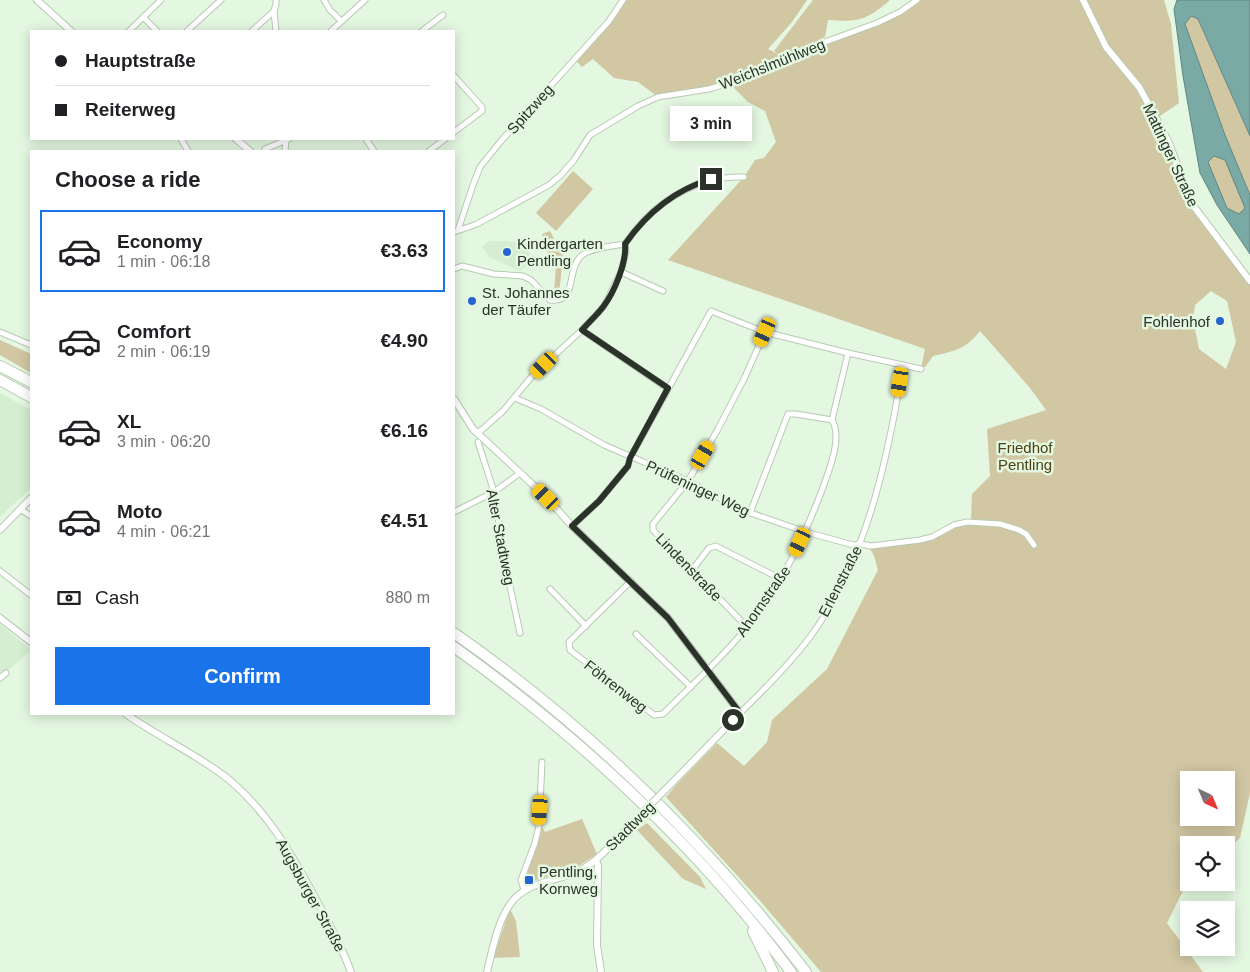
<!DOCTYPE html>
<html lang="en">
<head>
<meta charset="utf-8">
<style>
	body { margin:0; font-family:Helvetica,sans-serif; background:#f6f6f6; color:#202124; height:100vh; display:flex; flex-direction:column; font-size:19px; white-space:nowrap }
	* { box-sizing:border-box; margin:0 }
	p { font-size:16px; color:#757577 }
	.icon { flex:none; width:28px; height:28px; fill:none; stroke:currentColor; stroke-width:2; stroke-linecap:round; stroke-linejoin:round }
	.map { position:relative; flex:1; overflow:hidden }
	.drawer { position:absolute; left:30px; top:150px; width:425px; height:565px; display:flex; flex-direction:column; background:#fff; border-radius:0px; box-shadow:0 2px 12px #0003 }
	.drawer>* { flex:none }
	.top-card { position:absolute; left:30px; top:30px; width:425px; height:110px; border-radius:0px; box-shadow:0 2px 12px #0003; display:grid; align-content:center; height:110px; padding:0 25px; background:#fff }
	.needle { width:32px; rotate:136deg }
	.controls { position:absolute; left:1180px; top:771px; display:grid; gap:10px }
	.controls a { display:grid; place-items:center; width:55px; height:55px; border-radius:0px; background:#fff; box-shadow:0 2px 12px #0003; font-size:25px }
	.end { position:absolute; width:22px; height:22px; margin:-11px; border:6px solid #2b3229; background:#fff; box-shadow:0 0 0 2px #fff }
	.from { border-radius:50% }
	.bubble { position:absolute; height:35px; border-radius:0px; background:#fff; box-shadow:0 2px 12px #0003; font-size:16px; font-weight:700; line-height:35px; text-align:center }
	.car { position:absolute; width:15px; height:30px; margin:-15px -8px; border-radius:6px; box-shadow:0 0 4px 1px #0007; background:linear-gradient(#f5c518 24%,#345 0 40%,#f5c518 0 76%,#345 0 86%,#f5c518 0) }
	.top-card b { display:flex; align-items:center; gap:18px; height:48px; font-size:19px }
	.top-card b+b { border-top:1px solid #e0e0e0 }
	.top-card i { width:12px; height:12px; background:#202124 }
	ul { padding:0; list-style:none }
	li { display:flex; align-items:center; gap:15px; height:82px; margin:0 10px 8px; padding:0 15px; border:2px solid transparent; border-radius:0px }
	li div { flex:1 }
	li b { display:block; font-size:19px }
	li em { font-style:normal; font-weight:700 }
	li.active { border-color:#1a73e8 }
	li>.icon { width:45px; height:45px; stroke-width:1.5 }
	h2 { padding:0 25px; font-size:22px; line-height:60px }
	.pay { display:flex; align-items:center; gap:12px; height:55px; padding:0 25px; font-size:19px }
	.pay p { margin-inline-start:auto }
	.action { display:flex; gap:10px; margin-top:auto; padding:10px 25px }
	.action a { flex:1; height:58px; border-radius:0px; background:#1a73e8; color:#fff; font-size:20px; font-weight:700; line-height:58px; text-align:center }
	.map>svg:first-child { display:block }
	.built { fill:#d5edd1 }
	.green { fill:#d2c7a3; fill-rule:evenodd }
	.water { fill:#79aaa5; stroke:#628680; fill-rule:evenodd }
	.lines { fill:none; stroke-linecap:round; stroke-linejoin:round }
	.minor-casing { stroke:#b8cab5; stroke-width:7 }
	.tertiary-casing { stroke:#b8cab5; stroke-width:8 }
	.motorway-casing { stroke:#b8cab5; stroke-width:12 }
	.minor { stroke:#fff; stroke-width:5 }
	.tertiary { stroke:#fff; stroke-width:6 }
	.motorway { stroke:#fff; stroke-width:10 }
	.tertiary-bridge-casing { stroke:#b8cab5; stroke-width:8; stroke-linecap:butt }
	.tertiary-bridge { stroke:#fff; stroke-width:6 }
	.route { stroke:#2b3229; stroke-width:6 }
	.poi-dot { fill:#2563d0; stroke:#e4f7e1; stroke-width:2 }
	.labels { text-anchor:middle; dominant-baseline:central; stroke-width:5; stroke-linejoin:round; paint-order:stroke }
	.street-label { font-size:15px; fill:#2b3229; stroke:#e4f7e1 }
	.poi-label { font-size:15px; fill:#2b3229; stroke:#e4f7e1; text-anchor:start }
	.park-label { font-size:15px; fill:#4e4113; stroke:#e4f7e1 }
</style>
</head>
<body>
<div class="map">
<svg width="1250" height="972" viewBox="0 0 1250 972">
	<rect width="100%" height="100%" fill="#e4f7e1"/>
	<!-- built -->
	<g class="built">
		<path d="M 489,241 L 525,242 L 529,247 L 530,263 L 520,271 L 489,257 L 482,246 Z"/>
		<path d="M 0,393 L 31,410 L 31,488 L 0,517 Z"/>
		<path d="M 0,624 L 31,650 L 11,668 L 0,674 Z"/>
	</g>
	<!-- green -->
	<g class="green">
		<path d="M 623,0 L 807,0 L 792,22 L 768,49 L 778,54 L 774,51 L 813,0 L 890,0 C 866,21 858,22 828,20 L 825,37 L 790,54 L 877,23 L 917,0 L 1164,0 L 1171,24 L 1179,103 L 1157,118 L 1192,204 L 1250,281 L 1250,793 L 1240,838 L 1226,851 L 1226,845 L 1189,845 L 1189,882 L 1192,883 L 1184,889 L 1167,923 L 1203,972 L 821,972 L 762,903 L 666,797 L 677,784 L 717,743 L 744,766 L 767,742 L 772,720 L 827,669 L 878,570 C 874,557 875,549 861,544 L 925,538 L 971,520 L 972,494 L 990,476 L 987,429 L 1046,410 L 1030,388 L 980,331 C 966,349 955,351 933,356 L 926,366 L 921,369 L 925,349 L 668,260 L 744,177 L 755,160 L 764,158 L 776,142 L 765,111 L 748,102 L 729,83 L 658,97 L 638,82 L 614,78 L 593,59 L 582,67 L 574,59 ZM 1211,291 L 1227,301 L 1236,342 L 1226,369 L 1199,349 L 1193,319 L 1195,305 ZM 1189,780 L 1226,780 L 1226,818 L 1189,818 Z"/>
		<path d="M 1191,16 L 1198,19 L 1250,136 L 1250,195 L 1225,135 L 1185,24 Z"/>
		<path d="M 1214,156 L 1225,159 L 1245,208 L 1239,215 L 1227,208 L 1207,162 Z"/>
		<path d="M 573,171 L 593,189 L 556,231 L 536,213 Z"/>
		<path d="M 550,231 L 563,256 L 559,294 L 554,294 L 556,265 L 547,262 L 548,253 L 542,234 Z"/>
		<path d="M 0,340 L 31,354 L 31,373 L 0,355 Z"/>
		<path d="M 582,819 L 597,854 L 574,869 L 536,880 L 531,880 L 528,876 L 527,871 L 542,827 L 545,832 Z"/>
		<path d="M 647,823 L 700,877 L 706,889 L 683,879 L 637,830 Z"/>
		<path d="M 510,909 L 516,921 L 520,957 L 493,958 Z"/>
	</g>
	<!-- water -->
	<path class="water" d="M 1177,0 L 1250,0 L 1250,136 L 1198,19 L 1191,16 L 1185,24 L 1225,135 L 1250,195 L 1250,254 L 1217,205 L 1200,173 L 1183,76 L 1174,9 ZM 1214,156 L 1225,160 L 1245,208 L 1239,214 L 1227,208 L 1208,162 Z"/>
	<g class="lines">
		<!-- minor casing -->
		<g class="minor-casing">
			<g id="minor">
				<path d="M 276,0 L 276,4 L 274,11 L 276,31"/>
				<path d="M 324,0 L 330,10 L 341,21"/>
				<path d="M 143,17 L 157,31"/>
				<path d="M 129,31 L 161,0"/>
				<path d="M 187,31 L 221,0"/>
				<path d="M 252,31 L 274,11"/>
				<path d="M 331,31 L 365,0"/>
				<path d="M 422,31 L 443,15"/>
				<path d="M 454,76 L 482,107 L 482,111 L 454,132"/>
				<path d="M 181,139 L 188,151"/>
				<path d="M 366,139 L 374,151"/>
				<path d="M 265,149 L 289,139"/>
				<path d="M 285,151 L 286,139"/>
				<path d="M 429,151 L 445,139"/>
				<path d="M 458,230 L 473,185 L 480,167 L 501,141 L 609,21 L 623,0"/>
				<path d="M 454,232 L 477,224 L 549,185 L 561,175 L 574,160 L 590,135 L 638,106 L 658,97 L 709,89 L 729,83 L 784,57 L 877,23 L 900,12 L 917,0"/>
				<path d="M 454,269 L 462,266 L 494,274 L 523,276 L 531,280 L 550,300 C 578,303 566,272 580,257 C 588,248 613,246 625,244"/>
				<path d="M 621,272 L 663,291"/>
				<path d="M 582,330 L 667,388"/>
				<path d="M 0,332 L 31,345"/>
				<path d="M 515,398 L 541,409 L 604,445 L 688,481 L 742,510 L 806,532 L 853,545 L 861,544 L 871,546 L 920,540 L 932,537 L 954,525 L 967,522 L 1000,524 L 1019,530 L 1026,534 L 1034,545"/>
				<path d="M 478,433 L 503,411 L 533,375 L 582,330 L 604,306 L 621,272 L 626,252 L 625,244 C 652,204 695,175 744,177"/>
				<path d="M 478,442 L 494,492 L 506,568 L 520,633"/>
				<path d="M 20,509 L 31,516"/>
				<path d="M 454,512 L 494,492 L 520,473"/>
				<path d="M 750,513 L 788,414 L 796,414 L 832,420"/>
				<path d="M 572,526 L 599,501 L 628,466 L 630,458 L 711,311 L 765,332 L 848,353 L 921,369"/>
				<path d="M 692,570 L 709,548 L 716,546 L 781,579"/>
				<path d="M 0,571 L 31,595"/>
				<path d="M 631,581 L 569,642 L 570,650 L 654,715 L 663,714 C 694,683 726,654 753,620 C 785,579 807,531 825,482 C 831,464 842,437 832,420 L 848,353"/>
				<path d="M 550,589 L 586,626"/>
				<path d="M 747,627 L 653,530 L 653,524 L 688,481 L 718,429 L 744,379 L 765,332"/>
				<path d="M 636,634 L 691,687"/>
				<path d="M 0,678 L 6,673"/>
				<path d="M 740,713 C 765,689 789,665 810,637 C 867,560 888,458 903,365"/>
				<path d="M 524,890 L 521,880 L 535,843 L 539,826 L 542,762"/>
			</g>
		</g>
		<!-- tertiary casing -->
		<g class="tertiary-casing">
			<g id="tertiary">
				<path d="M 37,0 L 71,31"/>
				<path d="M 1083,0 L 1106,47 L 1139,87 L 1156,118 L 1169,143 L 1192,204 L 1250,281"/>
				<path d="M 236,139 L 250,151"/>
				<path d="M 454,399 L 473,429 L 546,497 L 572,526 L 668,618 L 740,713 L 671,784"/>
				<path d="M 0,530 L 31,498"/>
				<path d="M 0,618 L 31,642"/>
				<path d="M 126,714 C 157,736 192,752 223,775 C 266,808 293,856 318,903 C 330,925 342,948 351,972"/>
				<path d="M 596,860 L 598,866 L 597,945 L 601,972"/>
				<path d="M 487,972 C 492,951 498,920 511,903 C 527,881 556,882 579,871 C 599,861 614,841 630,825"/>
			</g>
		</g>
		<!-- motorway casing -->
		<g class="motorway-casing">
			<g id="motorway">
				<path d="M 0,366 L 31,382"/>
				<path d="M 0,380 L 31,397"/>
				<path d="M 454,633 C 589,727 705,841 806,972"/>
				<path d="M 454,647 C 581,738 698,847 791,972"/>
				<path d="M 753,931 L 773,972"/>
			</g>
		</g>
		<!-- minor -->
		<use href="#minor" class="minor"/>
		<!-- tertiary -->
		<use href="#tertiary" class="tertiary"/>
		<!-- motorway -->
		<use href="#motorway" class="motorway"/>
		<!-- tertiary-bridge casing -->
		<g class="tertiary-bridge-casing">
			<path id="tertiary-bridge" d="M 630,825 L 671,784"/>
		</g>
		<!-- tertiary-bridge -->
		<use href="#tertiary-bridge" class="tertiary-bridge"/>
	</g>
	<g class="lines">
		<!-- route -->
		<path class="route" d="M 711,179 C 675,190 646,214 625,244 C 627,262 614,293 603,307 C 597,315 589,322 582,330 L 668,388 L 630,458 L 628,466 L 599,501 L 572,526 L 668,618 L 740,713 L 733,720"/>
	</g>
	<!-- markers -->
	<g class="poi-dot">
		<circle cx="507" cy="252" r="5"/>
		<circle cx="472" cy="301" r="5"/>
		<circle cx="1220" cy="321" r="5"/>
		<rect x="524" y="875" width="10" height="10" rx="2.5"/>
	</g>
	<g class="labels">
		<!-- street labels -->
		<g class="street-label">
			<text transform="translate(772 64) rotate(-22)">Weichslmühlweg</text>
			<text transform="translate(530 109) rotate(-48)">Spitzweg</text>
			<text transform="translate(1171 155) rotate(65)">Mattinger Straße</text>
			<text transform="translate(698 488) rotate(25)">Prüfeninger Weg</text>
			<text transform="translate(501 537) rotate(79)">Alter Stadtweg</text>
			<text transform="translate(689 567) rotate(46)">Lindenstraße</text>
			<text transform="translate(840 581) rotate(-63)">Erlenstraße</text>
			<text transform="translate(763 601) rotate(-55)">Ahornstraße</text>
			<text transform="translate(616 686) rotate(38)">Föhrenweg</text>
			<text transform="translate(630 826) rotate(-45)">Stadtweg</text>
			<text transform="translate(311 895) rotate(61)">Augsburger Straße</text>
		</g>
		<!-- poi labels -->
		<g class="poi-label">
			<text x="517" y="243">Kindergarten<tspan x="517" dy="17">Pentling</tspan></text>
			<text x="482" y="292">St. Johannes<tspan x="482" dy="17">der Täufer</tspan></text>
			<text x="1210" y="321" text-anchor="end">Fohlenhof</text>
			<text x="539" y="871">Pentling,<tspan x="539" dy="17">Kornweg</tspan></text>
		</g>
		<!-- park labels -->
		<g class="park-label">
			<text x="1025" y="447">Friedhof<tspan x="1025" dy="17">Pentling</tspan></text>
		</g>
	</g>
</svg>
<div class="controls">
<a><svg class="needle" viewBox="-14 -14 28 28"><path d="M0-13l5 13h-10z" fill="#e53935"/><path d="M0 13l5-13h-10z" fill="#757577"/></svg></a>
<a><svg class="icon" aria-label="locate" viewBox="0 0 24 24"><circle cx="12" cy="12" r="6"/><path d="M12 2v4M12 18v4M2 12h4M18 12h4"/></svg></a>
<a><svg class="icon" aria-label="layers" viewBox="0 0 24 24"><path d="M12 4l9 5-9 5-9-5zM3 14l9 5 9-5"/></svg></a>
</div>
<i class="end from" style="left:733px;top:720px"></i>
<i class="end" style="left:711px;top:179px"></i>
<div class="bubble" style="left:670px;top:106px;width:82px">3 min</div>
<i class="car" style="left:765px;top:332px;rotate:204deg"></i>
<i class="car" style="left:544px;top:365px;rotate:225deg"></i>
<i class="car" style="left:900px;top:382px;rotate:189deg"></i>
<i class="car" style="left:703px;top:455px;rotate:30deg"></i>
<i class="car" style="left:546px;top:497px;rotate:314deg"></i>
<i class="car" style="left:800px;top:542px;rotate:205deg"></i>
<i class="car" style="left:540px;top:810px;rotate:184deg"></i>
<div class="top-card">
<b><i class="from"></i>Hauptstraße</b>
<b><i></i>Reiterweg</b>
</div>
<section class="drawer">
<h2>Choose a ride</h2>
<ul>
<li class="active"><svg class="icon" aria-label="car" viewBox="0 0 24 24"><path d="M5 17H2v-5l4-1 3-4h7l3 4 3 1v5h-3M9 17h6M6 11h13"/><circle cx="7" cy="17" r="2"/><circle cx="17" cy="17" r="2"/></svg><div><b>Economy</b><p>1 min · 06:18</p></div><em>€3.63</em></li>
<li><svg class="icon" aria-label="car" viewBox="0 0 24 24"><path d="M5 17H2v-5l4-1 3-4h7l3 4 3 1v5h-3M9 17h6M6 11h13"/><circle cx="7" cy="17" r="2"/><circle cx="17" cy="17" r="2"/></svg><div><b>Comfort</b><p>2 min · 06:19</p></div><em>€4.90</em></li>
<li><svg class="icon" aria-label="car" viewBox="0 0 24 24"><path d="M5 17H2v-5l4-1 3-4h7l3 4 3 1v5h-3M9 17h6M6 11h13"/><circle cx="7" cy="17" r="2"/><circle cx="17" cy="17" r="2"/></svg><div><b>XL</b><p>3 min · 06:20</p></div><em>€6.16</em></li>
<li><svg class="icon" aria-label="car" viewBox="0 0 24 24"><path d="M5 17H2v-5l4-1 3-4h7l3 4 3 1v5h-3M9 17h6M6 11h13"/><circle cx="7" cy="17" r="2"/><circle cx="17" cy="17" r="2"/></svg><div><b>Moto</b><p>4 min · 06:21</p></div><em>€4.51</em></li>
</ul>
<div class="pay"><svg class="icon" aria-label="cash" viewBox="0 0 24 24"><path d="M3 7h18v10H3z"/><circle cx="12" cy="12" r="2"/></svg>Cash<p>880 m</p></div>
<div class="action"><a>Confirm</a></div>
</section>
</div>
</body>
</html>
